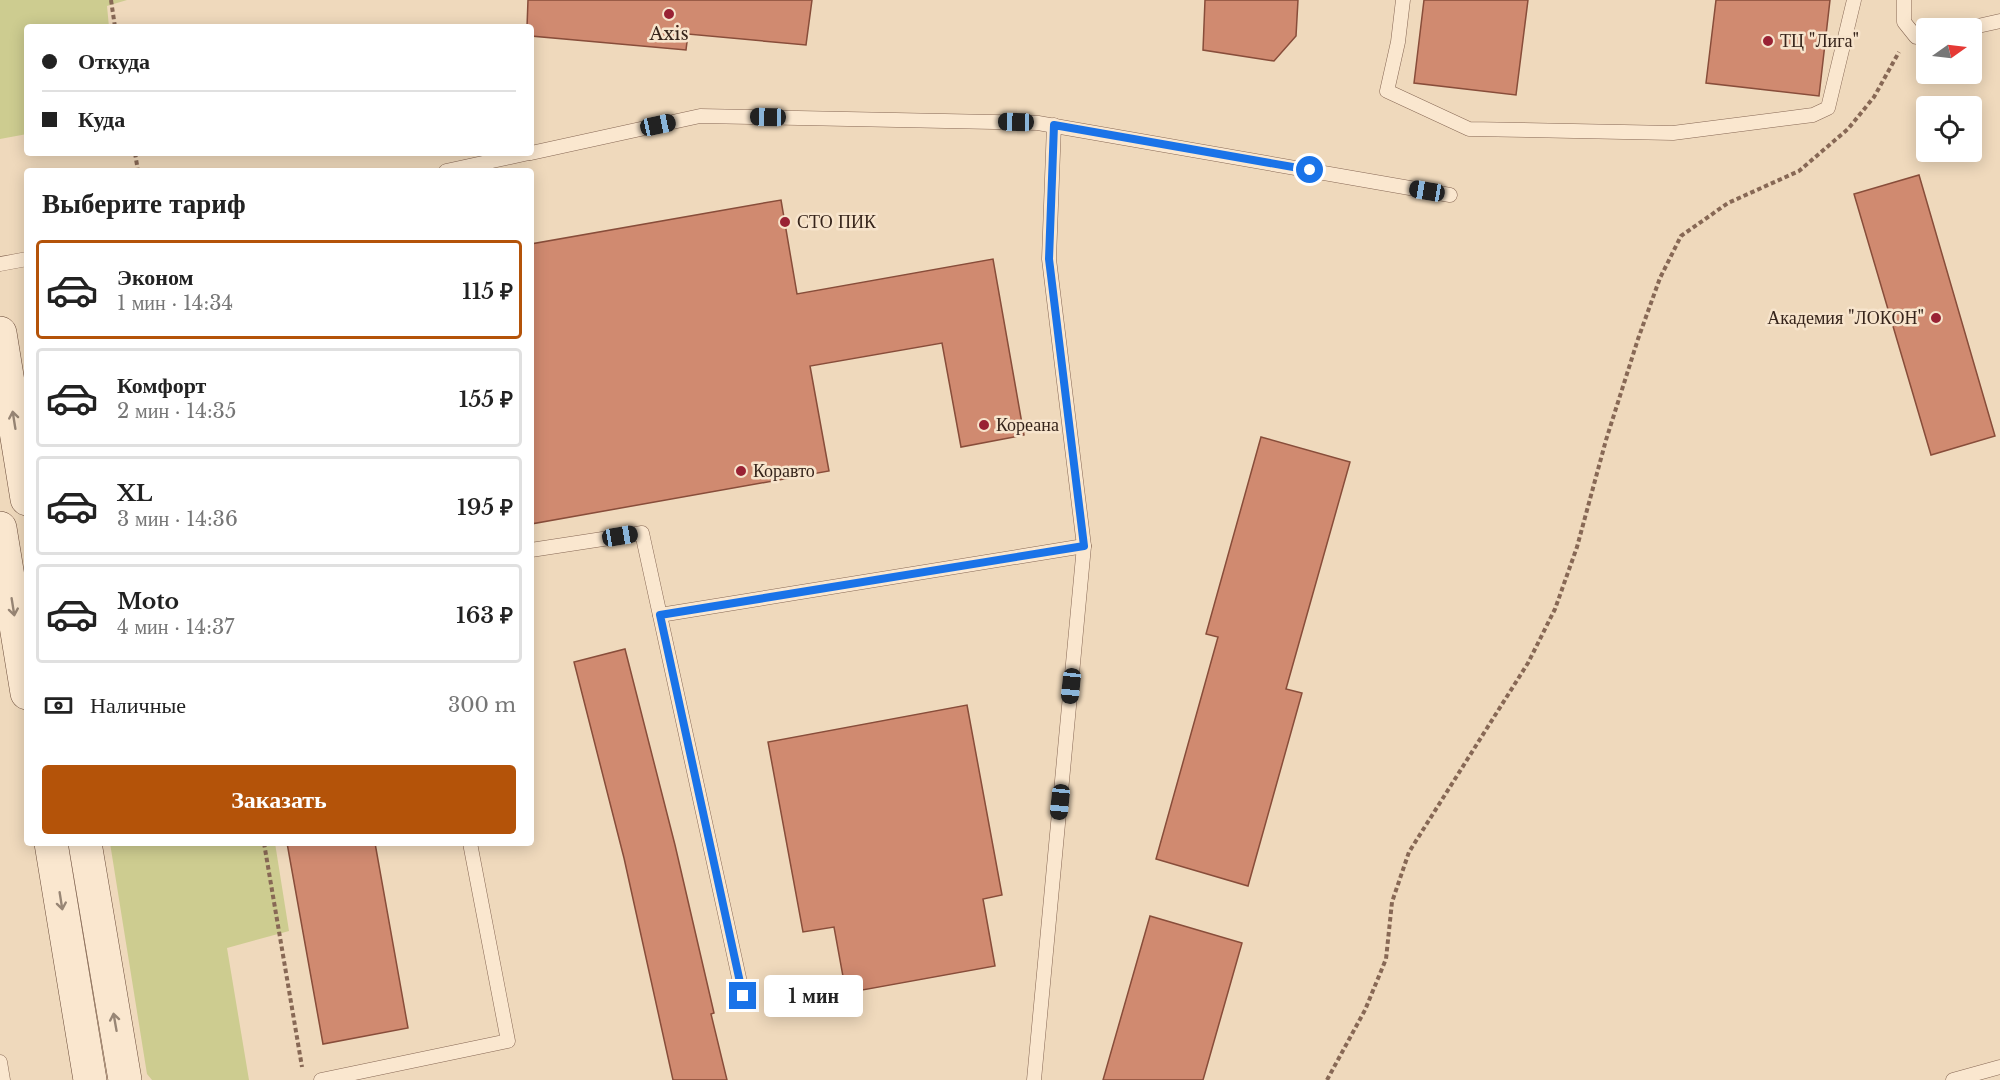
<!DOCTYPE html>
<html lang="ru">
<head>
<meta charset="utf-8">
<style>
	body { margin:0; font-family:"Libre Baskerville",serif; background:#f2f2f2; color:#222; height:100vh; display:flex; flex-direction:column; font-size:22px; white-space:nowrap }
	* { box-sizing:border-box; margin:0 }
	p { font-size:20px; color:#767676 }
	.icon { flex:none; width:33px; height:33px; fill:none; stroke:currentColor; stroke-width:2; stroke-linecap:round; stroke-linejoin:round }
	.map { position:relative; flex:1; overflow:hidden }
	.details { position:absolute; left:24px; top:168px; width:510px; height:678px; display:flex; flex-direction:column; background:#fff; border-radius:6px; box-shadow:0 3px 15px #0003 }
	.details>* { flex:none }
	.hud { position:absolute; left:24px; top:24px; width:510px; height:132px; border-radius:6px; box-shadow:0 3px 15px #0003; display:grid; align-content:center; height:132px; padding:0 18px; background:#fff }
	.needle { width:39px; rotate:76deg }
	.fabs { position:absolute; left:1916px; top:18px; display:grid; gap:12px }
	.fabs a { display:grid; place-items:center; width:66px; height:66px; border-radius:6px; background:#fff; box-shadow:0 3px 15px #0003; font-size:30px }
	.end { position:absolute; width:27px; height:27px; margin:-14px; border:8px solid #1a73e8; background:#fff; box-shadow:0 0 0 3px #fff }
	.from { border-radius:50% }
	.bubble { position:absolute; height:42px; border-radius:6px; background:#fff; box-shadow:0 3px 15px #0003; font-size:20px; font-weight:600; line-height:42px; text-align:center }
	.car { position:absolute; width:18px; height:36px; margin:-18px -9px; border-radius:8px; box-shadow:0 0 4px 2px #0007; background:linear-gradient(#222 24%,#8ab4d8 0 40%,#222 0 76%,#8ab4d8 0 86%,#222 0) }
	.hud b { display:flex; align-items:center; gap:21px; height:57px; font-size:22px }
	.hud b+b { border-top:2px solid #e0e0e0 }
	.hud i { width:15px; height:15px; background:#222 }
	ul { padding:0; list-style:none }
	li { display:flex; align-items:center; gap:18px; height:99px; margin:0 12px 9px; padding:0 6px; border:3px solid #e0e0e0; border-radius:6px }
	li div { flex:1 }
	li b { display:block; font-size:22px }
	li em { font-style:normal; font-weight:600 }
	li.selected { border-color:#b45309 }
	li>.icon { width:54px; height:54px; stroke-width:1.5 }
	h2 { padding:0 18px; font-size:27px; line-height:72px }
	.pay { display:flex; align-items:center; gap:15px; height:66px; padding:0 18px; font-size:22px }
	.pay p { margin-inline-start:auto }
	.button { display:flex; gap:12px; margin-top:auto; padding:12px 18px }
	.button a { flex:1; height:69px; border-radius:6px; background:#b45309; color:#fff; font-size:24px; font-weight:600; line-height:69px; text-align:center }
	.map>svg:first-child { display:block }
	.green { fill:#cdcc90 }
	.building { fill:#d08a70; stroke:#884d3a; stroke-width:1.5 }
	.lines { fill:none; stroke-linecap:round; stroke-linejoin:round }
	.service-casing { stroke:#876855; stroke-width:15 }
	.secondary-casing { stroke:#694a38; stroke-width:34 }
	.path { stroke:#876855; stroke-width:4; stroke-dasharray:4.5 3; stroke-linecap:butt }
	.service { stroke:#fae7cf; stroke-width:14 }
	.secondary { stroke:#fae7cf; stroke-width:33 }
	.oneway { stroke:#988675 }
	.route { stroke:#1a73e8; stroke-width:8 }
	.poi-dot { fill:#992234; stroke:#f7e4cc; stroke-width:2 }
	.labels { text-anchor:middle; dominant-baseline:central; stroke-width:5; stroke-linejoin:round; paint-order:stroke }
	.poi-label { font-size:18px; fill:#36241b; stroke:#f7e4cc; text-anchor:start }
</style>
</head>
<body>
<div class="map">
<svg width="2000" height="1080" viewBox="0 0 2000 1080">
	<rect width="100%" height="100%" fill="#efd9bc"/>
	<!-- green -->
	<g class="green">
		<path d="M 0,0 L 127,0 L 107,6 L 109,27 L 27,27 L 27,134 L 0,139 Z"/>
		<path d="M 110,843 L 275,843 L 289,931 L 227,948 L 249,1080 L 152,1080 L 147,1074 Z"/>
	</g>
	<!-- building -->
	<g class="building">
		<path d="M 528,0 L 812,0 L 806,45 L 688,34 L 686,50 L 531,36 L 531,27 L 527,27 Z"/>
		<path d="M 1205,0 L 1298,0 L 1296,36 L 1274,61 L 1203,50 Z"/>
		<path d="M 1424,0 L 1528,0 L 1516,95 L 1414,83 Z"/>
		<path d="M 1716,0 L 1830,0 L 1819,96 L 1706,83 Z"/>
		<path d="M 1919,175 L 1995,436 L 1931,455 L 1854,194 Z"/>
		<path d="M 781,200 L 797,294 L 993,259 L 1024,435 L 961,447 L 942,343 L 810,366 L 829,471 L 531,524 L 531,244 Z"/>
		<path d="M 1261,437 L 1350,462 L 1286,689 L 1302,693 L 1248,886 L 1156,859 L 1218,637 L 1206,634 Z"/>
		<path d="M 625,649 L 675,845 L 714,1013 L 711,1014 L 727,1080 L 673,1080 L 624,858 L 574,662 Z"/>
		<path d="M 967,705 L 1002,895 L 983,899 L 995,966 L 846,993 L 834,927 L 803,932 L 768,742 Z"/>
		<path d="M 287,843 L 375,843 L 408,1028 L 323,1044 Z"/>
		<path d="M 1150,916 L 1242,943 L 1203,1080 L 1103,1080 Z"/>
	</g>
	<g class="lines">
		<!-- service casing -->
		<g class="service-casing">
			<g id="service">
				<path d="M 1403,0 L 1398,42 L 1387,91 L 1469,129 L 1673,133 L 1813,115 L 1828,108 L 1854,0"/>
				<path d="M 1904,0 L 1904,22 L 1916,37 L 1926,37"/>
				<path d="M 1969,28 L 2000,21"/>
				<path d="M 531,153 L 700,116 L 1038,123 L 1450,195"/>
				<path d="M 446,171 L 529,153"/>
				<path d="M 0,264 L 27,259"/>
				<path d="M 531,550 L 642,533 L 743,996"/>
				<path d="M 660,615 L 1084,546"/>
				<path d="M 0,1062 L 3,1080"/>
				<path d="M 321,1080 L 508,1041 L 470,843"/>
				<path d="M 1034,1080 L 1084,546 L 1049,259 L 1054,125"/>
				<path d="M 1953,1080 L 2000,1067"/>
			</g>
		</g>
		<!-- secondary casing -->
		<g class="secondary-casing">
			<g id="secondary">
				<path d="M 0,333 L 27,499"/>
				<path d="M 0,528 L 27,693"/>
				<path d="M 51,843 L 90,1080"/>
				<path d="M 85,843 L 125,1080"/>
			</g>
		</g>
		<!-- path -->
		<g class="path">
			<path d="M 111,0 L 115,27"/>
			<path d="M 135,153 L 138,171"/>
			<path d="M 264,843 L 302,1067"/>
			<path d="M 1327,1080 L 1365,1010 L 1386,959 L 1392,902 L 1409,852 L 1528,663 L 1555,609 L 1577,547 L 1606,440 L 1638,339 L 1660,278 L 1681,236 L 1728,203 L 1799,171 L 1848,129 L 1874,97 L 1899,52"/>
		</g>
		<!-- service -->
		<use href="#service" class="service"/>
		<!-- secondary -->
		<use href="#secondary" class="secondary"/>
	</g>
	<!-- one-way arrows -->
	<defs><path id="oneway-shaft" d="M-6 0H5M1.5-3L5.5 0L1.5 3" fill="none" stroke-width="1.6" stroke-linecap="round" stroke-linejoin="round" transform="scale(1.5)"/></defs>
	<g class="oneway">
		<use href="#oneway-shaft" transform="translate(14 420) rotate(-99)"/>
		<use href="#oneway-shaft" transform="translate(13 607) rotate(81)"/>
		<use href="#oneway-shaft" transform="translate(61 901) rotate(81)"/>
		<use href="#oneway-shaft" transform="translate(115 1022) rotate(-100)"/>
	</g>
	<g class="lines">
		<!-- route -->
		<path class="route" d="M 743,996 L 660,615 L 1084,546 L 1049,259 L 1054,125 L 1310,170"/>
	</g>
	<!-- markers -->
	<g class="poi-dot">
		<circle cx="669" cy="14" r="6"/>
		<circle cx="1768" cy="41" r="6"/>
		<circle cx="785" cy="222" r="6"/>
		<circle cx="1936" cy="318" r="6"/>
		<circle cx="984" cy="425" r="6"/>
		<circle cx="741" cy="471" r="6"/>
	</g>
	<g class="labels">
		<!-- poi labels -->
		<g class="poi-label">
			<text x="669" y="34" text-anchor="middle">Axis</text>
			<text x="1780" y="41">ТЦ "Лига"</text>
			<text x="797" y="222">СТО ПИК</text>
			<text x="1924" y="318" text-anchor="end">Академия "ЛОКОН"</text>
			<text x="996" y="425">Кореана</text>
			<text x="753" y="471">Коравто</text>
		</g>
	</g>
</svg>
<div class="fabs">
<a><svg class="needle" viewBox="-14 -14 28 28"><path d="M0-13l5 13h-10z" fill="#e53935"/><path d="M0 13l5-13h-10z" fill="#767676"/></svg></a>
<a><svg class="icon" aria-label="locate" viewBox="0 0 24 24"><circle cx="12" cy="12" r="6"/><path d="M12 2v4M12 18v4M2 12h4M18 12h4"/></svg></a>
</div>
<i class="end from" style="left:1310px;top:170px"></i>
<i class="end" style="left:743px;top:996px"></i>
<div class="bubble" style="left:764px;top:975px;width:99px">1 мин</div>
<i class="car" style="left:768px;top:117px;rotate:271deg"></i>
<i class="car" style="left:1016px;top:122px;rotate:271deg"></i>
<i class="car" style="left:658px;top:125px;rotate:78deg"></i>
<i class="car" style="left:1427px;top:191px;rotate:280deg"></i>
<i class="car" style="left:620px;top:536px;rotate:81deg"></i>
<i class="car" style="left:1071px;top:686px;rotate:186deg"></i>
<i class="car" style="left:1060px;top:802px;rotate:186deg"></i>
<div class="hud">
<b><i class="from"></i>Откуда</b>
<b><i></i>Куда</b>
</div>
<section class="details">
<h2>Выберите тариф</h2>
<ul>
<li class="selected"><svg class="icon" aria-label="car" viewBox="0 0 24 24"><path d="M5 17H2v-5l4-1 3-4h7l3 4 3 1v5h-3M9 17h6M6 11h13"/><circle cx="7" cy="17" r="2"/><circle cx="17" cy="17" r="2"/></svg><div><b>Эконом</b><p>1 мин · 14:34</p></div><em>115 ₽</em></li>
<li><svg class="icon" aria-label="car" viewBox="0 0 24 24"><path d="M5 17H2v-5l4-1 3-4h7l3 4 3 1v5h-3M9 17h6M6 11h13"/><circle cx="7" cy="17" r="2"/><circle cx="17" cy="17" r="2"/></svg><div><b>Комфорт</b><p>2 мин · 14:35</p></div><em>155 ₽</em></li>
<li><svg class="icon" aria-label="car" viewBox="0 0 24 24"><path d="M5 17H2v-5l4-1 3-4h7l3 4 3 1v5h-3M9 17h6M6 11h13"/><circle cx="7" cy="17" r="2"/><circle cx="17" cy="17" r="2"/></svg><div><b>XL</b><p>3 мин · 14:36</p></div><em>195 ₽</em></li>
<li><svg class="icon" aria-label="car" viewBox="0 0 24 24"><path d="M5 17H2v-5l4-1 3-4h7l3 4 3 1v5h-3M9 17h6M6 11h13"/><circle cx="7" cy="17" r="2"/><circle cx="17" cy="17" r="2"/></svg><div><b>Moto</b><p>4 мин · 14:37</p></div><em>163 ₽</em></li>
</ul>
<div class="pay"><svg class="icon" aria-label="cash" viewBox="0 0 24 24"><path d="M3 7h18v10H3z"/><circle cx="12" cy="12" r="2"/></svg>Наличные<p>300 m</p></div>
<div class="button"><a>Заказать</a></div>
</section>
</div>
</body>
</html>
